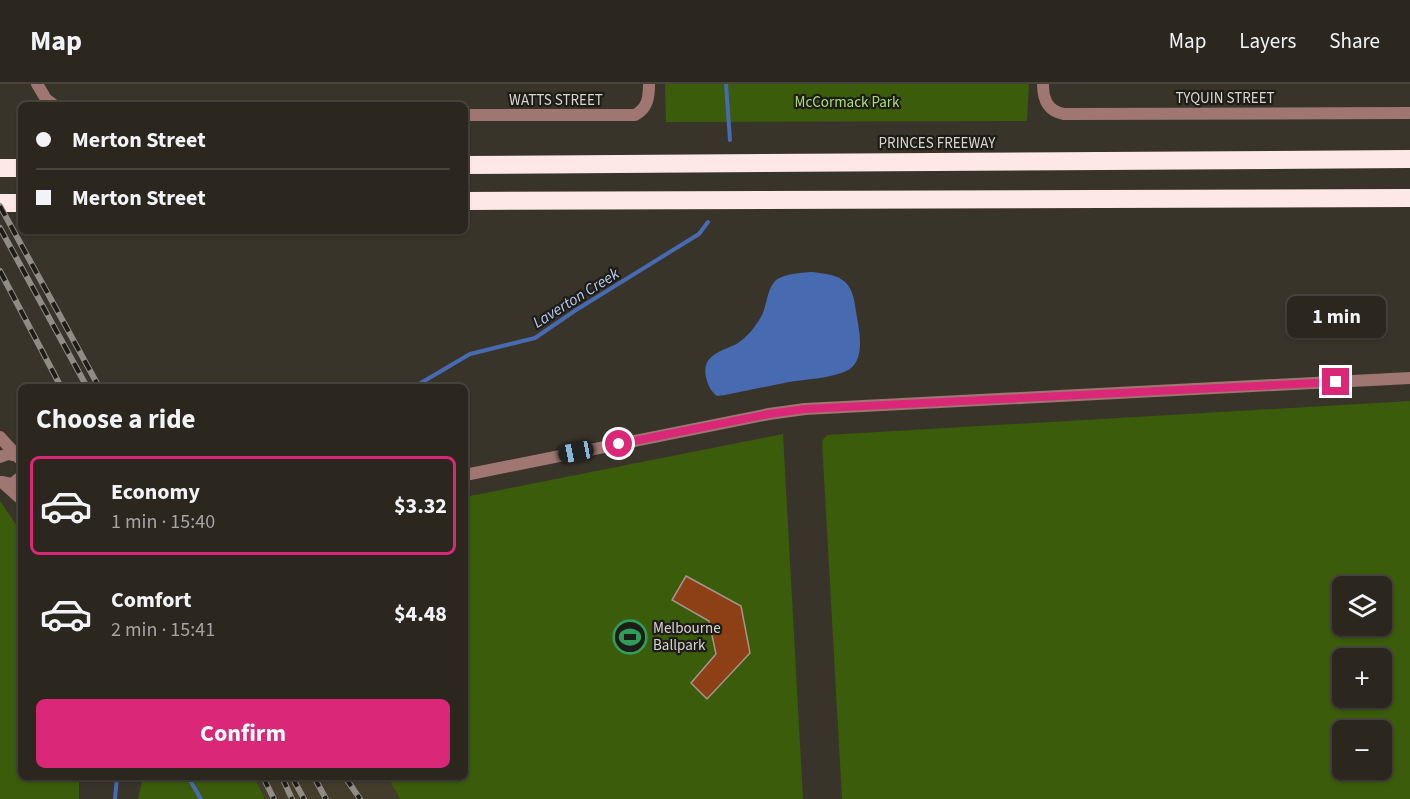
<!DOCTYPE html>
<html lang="en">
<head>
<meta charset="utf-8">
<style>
	body { margin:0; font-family:"Source Sans 3",sans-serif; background:#37332c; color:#f1f3f6; height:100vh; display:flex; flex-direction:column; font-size:22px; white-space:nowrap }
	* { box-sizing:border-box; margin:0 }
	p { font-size:20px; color:#a6a5a4 }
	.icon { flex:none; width:33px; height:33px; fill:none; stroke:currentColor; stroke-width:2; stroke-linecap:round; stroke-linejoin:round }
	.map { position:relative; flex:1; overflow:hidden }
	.panel { position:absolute; left:18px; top:300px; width:450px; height:396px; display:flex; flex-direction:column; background:#2b271f; border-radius:9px; box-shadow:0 2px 4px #0004,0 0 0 2px #47443d }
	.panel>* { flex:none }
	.top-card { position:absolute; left:18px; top:18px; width:450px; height:132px; border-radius:9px; box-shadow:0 2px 4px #0004,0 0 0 2px #47443d; display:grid; align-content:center; height:132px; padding:0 18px; background:#2b271f }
	.controls { position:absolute; left:1332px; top:492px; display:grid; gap:12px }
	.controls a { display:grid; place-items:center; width:60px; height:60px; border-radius:9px; background:#2b271f; box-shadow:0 2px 4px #0004,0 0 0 2px #47443d; font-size:30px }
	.end { position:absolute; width:27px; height:27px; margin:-14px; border:8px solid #db2777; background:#fff; box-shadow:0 0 0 3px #fff }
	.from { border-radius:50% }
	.bubble { position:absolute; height:42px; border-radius:9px; background:#2b271f; box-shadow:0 2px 4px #0004,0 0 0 2px #47443d; font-size:20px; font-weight:700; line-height:42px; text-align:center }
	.car { position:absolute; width:18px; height:36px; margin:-18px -9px; border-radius:8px; box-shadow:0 0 4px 2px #0007; background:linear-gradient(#222 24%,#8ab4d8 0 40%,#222 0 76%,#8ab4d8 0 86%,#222 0) }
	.top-card b { display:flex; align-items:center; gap:21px; height:57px; font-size:22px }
	.top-card b+b { border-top:2px solid #47443d }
	.top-card i { width:15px; height:15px; background:#f1f3f6 }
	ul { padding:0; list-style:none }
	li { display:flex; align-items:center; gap:18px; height:99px; margin:0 12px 9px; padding:0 6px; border:3px solid transparent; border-radius:9px }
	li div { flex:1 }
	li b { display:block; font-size:22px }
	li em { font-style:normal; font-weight:700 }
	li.current { border-color:#db2777 }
	li>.icon { width:54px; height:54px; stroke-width:1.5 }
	h2 { padding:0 18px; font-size:27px; line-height:72px }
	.action { display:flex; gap:12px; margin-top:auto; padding:12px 18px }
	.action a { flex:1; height:69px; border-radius:9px; background:#db2777; color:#fff; font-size:24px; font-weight:700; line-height:69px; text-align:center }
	header { display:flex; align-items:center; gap:36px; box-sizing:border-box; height:84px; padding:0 30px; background:#2b271f; border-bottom:2px solid #47443d }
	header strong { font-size:28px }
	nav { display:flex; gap:33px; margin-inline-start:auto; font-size:21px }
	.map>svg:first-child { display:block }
	.built { fill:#433c2b }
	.green { fill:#3b5c0b; fill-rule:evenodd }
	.water { fill:#476ab0 }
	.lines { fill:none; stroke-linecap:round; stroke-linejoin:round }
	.stream { stroke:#476ab0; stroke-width:4 }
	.building { fill:#8d4015; stroke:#a4958f; stroke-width:1.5 }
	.minor { stroke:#9f7671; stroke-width:12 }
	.tertiary { stroke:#9f7671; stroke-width:12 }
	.motorway { stroke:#fde8e5; stroke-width:18 }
	.rail-casing { stroke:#908c84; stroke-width:6 }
	.rail { stroke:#1e1c17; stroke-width:4; stroke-dasharray:11; stroke-linecap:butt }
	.route { stroke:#db2777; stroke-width:8 }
	.labels { text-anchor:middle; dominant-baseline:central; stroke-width:4.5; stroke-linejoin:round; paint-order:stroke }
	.street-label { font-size:15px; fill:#d9d6cf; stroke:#1e1c17 }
	.park-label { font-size:15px; fill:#abdf73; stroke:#1e1c17 }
	.poi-label { font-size:15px; fill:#d9d6cf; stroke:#1e1c17; text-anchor:start }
	.water-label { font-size:16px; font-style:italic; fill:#b4c8ef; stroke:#1e1c17 }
</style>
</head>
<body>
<header>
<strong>Map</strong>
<nav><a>Map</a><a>Layers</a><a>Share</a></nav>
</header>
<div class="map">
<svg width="1410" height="715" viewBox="0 0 1410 715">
	<rect width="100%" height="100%" fill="#393429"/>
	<!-- built -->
	<path class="built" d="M 254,693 L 388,693 L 400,715 L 265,715 Z"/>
	<!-- green -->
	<g class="green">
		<path d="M 665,0 L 1029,0 L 1027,37 L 666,38 Z"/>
		<path d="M 1410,317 L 1410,715 L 842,715 L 822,357 L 827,351 ZM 1342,502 L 1382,502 L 1382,542 L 1342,542 ZM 1382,574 L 1382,614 L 1342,614 L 1342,574 ZM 1382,646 L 1382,686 L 1342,686 L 1342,646 Z"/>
		<path d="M 783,350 L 803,715 L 400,715 L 388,693 L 465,693 L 465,413 Z"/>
		<path d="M 0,417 L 21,448 L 21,693 L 79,693 L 79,715 L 0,715 Z"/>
		<path d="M 143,693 L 254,693 L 265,715 L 138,715 Z"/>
	</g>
	<!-- water -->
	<path class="water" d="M 812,188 C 837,191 851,193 855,221 C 857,237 864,260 857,276 C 855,281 850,286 844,288 C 826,295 807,295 789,298 C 768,302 746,307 725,311 L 717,312 C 711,307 709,303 707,297 C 699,270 722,268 738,259 C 744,255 751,248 755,242 C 757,239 760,235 762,231 C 767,221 767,204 776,196 C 786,189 801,189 812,188 Z"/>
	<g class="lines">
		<!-- stream -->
		<g class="stream">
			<path d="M 726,0 L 730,56"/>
			<path d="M 414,303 L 470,270 L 535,254 L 576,226 L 699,150 L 708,138"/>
			<path d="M 188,693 L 201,715"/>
			<path d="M 115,715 L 117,693"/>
		</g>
	</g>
	<!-- building -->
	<path class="building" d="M 686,492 L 741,522 L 750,569 L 707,615 L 691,599 L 716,570 L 709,537 L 672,516 Z"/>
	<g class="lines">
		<!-- minor -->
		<g class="minor">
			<path d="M 37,0 L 46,15 L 54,21"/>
			<path d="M 1043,0 C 1043,15 1047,27 1064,30 L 1410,29"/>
			<path d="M 465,31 L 635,31 C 648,24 649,13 649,0"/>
		</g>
		<!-- tertiary -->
		<g class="tertiary">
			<path d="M 0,353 L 21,376"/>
			<path d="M 0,373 L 8,370 L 17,372"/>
			<path d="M 465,391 L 769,330 L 805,325 L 1410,294"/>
			<path d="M 1,398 L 12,400 L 21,393"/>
			<path d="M 2,398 L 21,415"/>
		</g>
		<!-- motorway -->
		<g class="motorway">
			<path d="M 465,81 L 1410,75"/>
			<path d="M 0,84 L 21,84"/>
			<path d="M 465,117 L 1410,114"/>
			<path d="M 0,119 L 21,119"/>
		</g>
		<!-- rail casing -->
		<g class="rail-casing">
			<g id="rail">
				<path d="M 0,122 L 99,303"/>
				<path d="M 0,144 L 87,303"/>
				<path d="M 0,187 L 61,303"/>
				<path d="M 263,693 L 274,715"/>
				<path d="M 282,693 L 292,715"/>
				<path d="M 292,693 L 304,715"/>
				<path d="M 314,693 L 326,715"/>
				<path d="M 345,693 L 360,715"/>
			</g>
		</g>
		<!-- rail -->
		<use href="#rail" class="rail"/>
	</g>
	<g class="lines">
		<!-- route -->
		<path class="route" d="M 619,360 L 769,330 L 805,325 L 1336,298"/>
	</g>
	<!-- icons -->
	<defs>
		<g id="stadium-ring" transform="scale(1.725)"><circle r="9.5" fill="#1e1c17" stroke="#2e9e5b" stroke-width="1.5"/><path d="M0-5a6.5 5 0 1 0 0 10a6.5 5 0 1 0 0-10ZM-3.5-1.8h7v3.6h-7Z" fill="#2e9e5b"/></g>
	</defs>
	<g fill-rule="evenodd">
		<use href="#stadium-ring" x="630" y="553"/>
	</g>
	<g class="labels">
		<!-- street labels -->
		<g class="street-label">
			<text x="1225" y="14">TYQUIN STREET</text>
			<text x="556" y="16">WATTS STREET</text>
			<text x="937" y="59">PRINCES FREEWAY</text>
		</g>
		<!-- park labels -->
		<g class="park-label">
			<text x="847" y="18">McCormack Park</text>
		</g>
		<!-- poi labels -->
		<g class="poi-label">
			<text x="653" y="544">Melbourne<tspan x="653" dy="17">Ballpark</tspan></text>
		</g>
		<!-- water labels -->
		<g class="water-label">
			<text transform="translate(576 214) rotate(-32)">Laverton Creek</text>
		</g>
	</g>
</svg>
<div class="controls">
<a><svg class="icon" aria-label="layers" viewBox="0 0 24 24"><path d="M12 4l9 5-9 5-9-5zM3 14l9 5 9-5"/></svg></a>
<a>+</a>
<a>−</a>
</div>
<i class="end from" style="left:619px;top:360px"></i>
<i class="end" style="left:1336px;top:298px"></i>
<div class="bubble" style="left:1287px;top:212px;width:99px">1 min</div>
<i class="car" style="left:576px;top:368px;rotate:259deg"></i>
<div class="top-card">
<b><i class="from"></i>Merton Street</b>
<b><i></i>Merton Street</b>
</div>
<section class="panel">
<h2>Choose a ride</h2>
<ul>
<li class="current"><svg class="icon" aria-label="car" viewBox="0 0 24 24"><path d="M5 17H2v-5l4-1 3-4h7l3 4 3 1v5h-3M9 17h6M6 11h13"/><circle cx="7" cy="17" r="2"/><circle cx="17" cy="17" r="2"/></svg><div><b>Economy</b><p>1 min · 15:40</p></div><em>$3.32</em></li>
<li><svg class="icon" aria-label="car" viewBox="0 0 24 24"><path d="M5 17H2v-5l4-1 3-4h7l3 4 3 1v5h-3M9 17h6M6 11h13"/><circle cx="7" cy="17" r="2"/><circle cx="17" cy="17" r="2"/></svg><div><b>Comfort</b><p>2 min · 15:41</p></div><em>$4.48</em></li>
</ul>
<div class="action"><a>Confirm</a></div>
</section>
</div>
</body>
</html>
